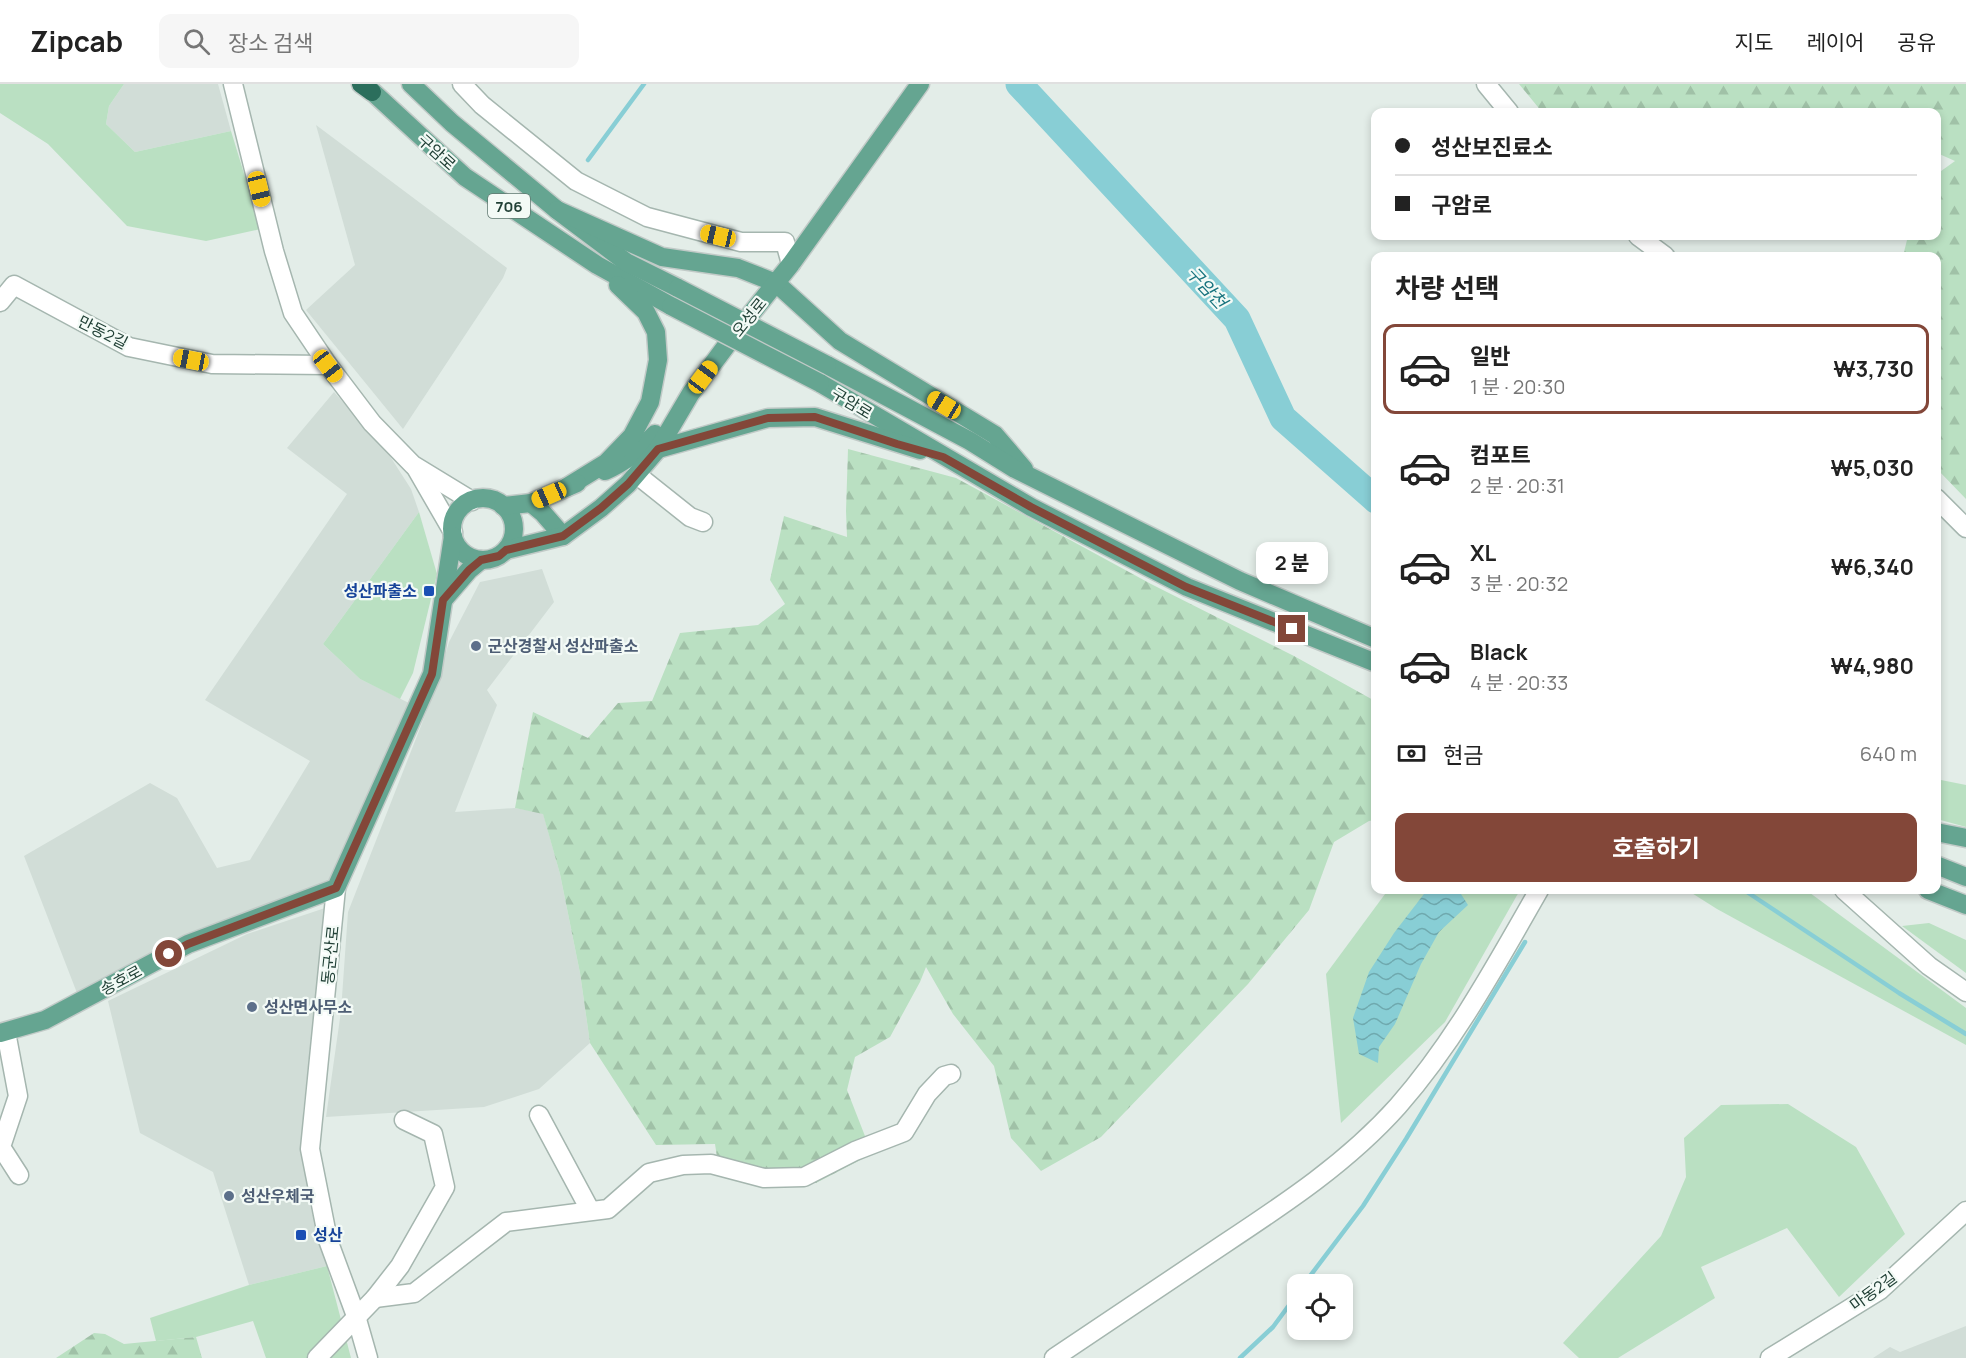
<!DOCTYPE html>
<html lang="ko">
<head>
<meta charset="utf-8">
<style>
	body { margin:0; font-family:Manrope,"Noto Sans KR",sans-serif; background:#f6f6f6; color:#222; height:100vh; display:flex; flex-direction:column; font-size:22px; white-space:nowrap }
	* { box-sizing:border-box; margin:0 }
	p { font-size:20px; color:#767676 }
	.icon { flex:none; width:33px; height:33px; fill:none; stroke:currentColor; stroke-width:2; stroke-linecap:round; stroke-linejoin:round }
	.map { position:relative; flex:1; overflow:hidden }
	.sheet { position:absolute; left:1371px; top:168px; width:570px; height:642px; display:flex; flex-direction:column; background:#fff; border-radius:12px; box-shadow:0 3px 9px #0003 }
	.sheet>* { flex:none }
	.hud { position:absolute; left:1371px; top:24px; width:570px; height:132px; border-radius:12px; box-shadow:0 3px 9px #0003; display:grid; align-content:center; height:132px; padding:0 24px; background:#fff }
	.controls { position:absolute; left:1287px; top:1190px; display:grid; gap:12px }
	.controls a { display:grid; place-items:center; width:66px; height:66px; border-radius:12px; background:#fff; box-shadow:0 3px 9px #0003; font-size:30px }
	.end { position:absolute; width:27px; height:27px; margin:-14px; border:8px solid #834739; background:#fff; box-shadow:0 0 0 3px #fff }
	.from { border-radius:50% }
	.bubble { position:absolute; height:42px; border-radius:12px; background:#fff; box-shadow:0 3px 9px #0003; font-size:20px; font-weight:700; line-height:42px; text-align:center }
	.car { position:absolute; width:18px; height:36px; margin:-18px -9px; border-radius:8px; box-shadow:0 0 4px 2px #0007; background:linear-gradient(#f5c518 24%,#345 0 40%,#f5c518 0 76%,#345 0 86%,#f5c518 0) }
	.hud b { display:flex; align-items:center; gap:21px; height:57px; font-size:22px }
	.hud b+b { border-top:2px solid #e0e0e0 }
	.hud i { width:15px; height:15px; background:#222 }
	ul { padding:0; list-style:none }
	li { display:flex; align-items:center; gap:18px; height:90px; margin:0 12px 9px; padding:0 12px; border:3px solid transparent; border-radius:12px }
	li div { flex:1 }
	li b { display:block; font-size:22px }
	li em { font-style:normal; font-weight:700 }
	li.on { border-color:#834739 }
	li>.icon { width:54px; height:54px; stroke-width:1.5 }
	h2 { padding:0 24px; font-size:27px; line-height:72px }
	.pay { display:flex; align-items:center; gap:15px; height:66px; padding:0 24px; font-size:22px }
	.pay p { margin-inline-start:auto }
	.primary-button { display:flex; gap:12px; margin-top:auto; padding:12px 24px }
	.primary-button a { flex:1; height:69px; border-radius:12px; background:#834739; color:#fff; font-size:24px; font-weight:700; line-height:69px; text-align:center }
	header { display:flex; align-items:center; gap:36px; box-sizing:border-box; height:84px; padding:0 30px; background:#fff; border-bottom:2px solid #e0e0e0 }
	header strong { font-size:28px }
	nav { display:flex; gap:33px; margin-inline-start:auto; font-size:21px }
	.search { width:420px; height:54px; background:#f6f6f6; display:flex; align-items:center; gap:15px; box-sizing:border-box; padding:0 21px; border-radius:12px; color:#767676; font-size:22px }
	.map>svg:first-child { display:block }
	.built { fill:#d1ddd7 }
	.green { fill:#bae0c2 }
	.forest { fill:url(#forest-firs) }
	.water { fill:url(#water-waves) }
	.lines { fill:none; stroke-linecap:round; stroke-linejoin:round }
	.stream { stroke:#88ced5; stroke-width:4.5 }
	.river { stroke:#88ced5; stroke-width:27 }
	.minor-casing { stroke:#a5b6af; stroke-width:21 }
	.major-casing { stroke:#c1cac7; stroke-width:21 }
	.highway-casing { stroke:#c1cac7; stroke-width:21 }
	.minor { stroke:#fff; stroke-width:18 }
	.major { stroke:#65a591; stroke-width:18 }
	.highway { stroke:#2b6e5c; stroke-width:18 }
	.major-bridge-casing { stroke:#c1cac7; stroke-width:21; stroke-linecap:butt }
	.major-bridge { stroke:#65a591; stroke-width:18 }
	.route { stroke:#834739; stroke-width:8 }
	.transit-dot { fill:#1a4fb4; stroke:#f3faf6; stroke-width:2 }
	.service-dot { fill:#5c6f8a; stroke:#f3faf6; stroke-width:2 }
	.labels { text-anchor:middle; dominant-baseline:central; stroke-width:4.5; stroke-linejoin:round; paint-order:stroke }
	.shield { fill:#f3faf6; stroke:#607870; stroke-width:1.5 }
	.shield-label { font-size:15px; font-weight:bold; fill:#214036 }
	.street-label { font-size:16px; fill:#214036; stroke:#f3faf6 }
	.transit-label { font-size:16px; font-weight:bold; fill:#164399; stroke:#f3faf6; text-anchor:end }
	.service-label { font-size:16px; font-weight:bold; fill:#4e5e75; stroke:#f3faf6; text-anchor:start }
	.water-label { font-size:18px; font-style:italic; fill:#18747f; stroke:#f3faf6 }
</style>
</head>
<body>
<header>
<strong>Zipcab</strong>
<div class="search"><svg class="icon" aria-label="search" viewBox="0 0 24 24"><circle cx="10" cy="10" r="6"/><path d="M15 15l6 6"/></svg>장소 검색</div>
<nav><a>지도</a><a>레이어</a><a>공유</a></nav>
</header>
<div class="map">
<svg width="1966" height="1274" viewBox="0 0 1966 1274">
	<defs>
		<pattern id="forest-firs" width="22" height="20" patternUnits="userSpaceOnUse" patternTransform="scale(1.5)"><rect width="22" height="20" fill="#bae0c2"/><path d="M5 1l3.5 6h-7zM16 11l3.5 6h-7z" fill="#a0c1a7"/></pattern>
		<pattern id="water-waves" width="16" height="10" patternUnits="userSpaceOnUse" patternTransform="scale(1.5)"><rect width="16" height="10" fill="#88ced5"/><path d="M0 5q4-4 8 0t8 0" fill="none" stroke="#6fa9ae"/></pattern>
	</defs>
	<rect width="100%" height="100%" fill="#e3ede8"/>
	<!-- built -->
	<g class="built">
		<path d="M 124,0 L 218,0 L 231,47 L 135,68 L 106,40 L 109,22 Z"/>
		<path d="M 316,41 L 507,184 L 503,194 L 403,345 L 306,226 L 355,181 Z"/>
		<path d="M 334,308 L 386,366 L 411,405 L 419,428 L 323,560 L 360,595 L 411,620 L 332,801 L 77,909 L 24,772 L 150,699 L 177,714 L 217,784 L 250,776 L 310,677 L 205,616 L 347,410 L 287,364 Z"/>
		<path d="M 542,485 L 554,518 L 487,606 L 497,621 L 455,728 L 515,724 L 543,729 L 560,790 L 580,889 L 590,959 L 539,1005 L 484,1023 L 326,1033 L 341,927 L 348,828 L 435,606 L 449,558 L 480,498 Z"/>
		<path d="M 325,824 L 303,1029 L 309,1117 L 327,1182 L 249,1201 L 213,1088 L 140,1049 L 108,917 L 247,850 Z"/>
		<path d="M 1966,1242 L 1966,1274 L 1873,1274 L 1890,1263 L 1900,1268 Z"/>
	</g>
	<!-- green -->
	<g class="green">
		<path d="M 0,0 L 124,0 L 109,22 L 106,40 L 135,68 L 231,47 L 261,145 L 206,157 L 127,142 L 48,60 L 0,29 Z"/>
		<path d="M 419,428 L 437,490 L 413,589 L 400,615 L 360,595 L 323,560 Z"/>
		<path d="M 1936,695 L 1966,701 L 1966,743 L 1937,735 Z"/>
		<path d="M 1388,806 L 1520,806 L 1445,938 L 1341,1039 L 1326,890 Z"/>
		<path d="M 1687,806 L 1806,806 L 1966,924 L 1966,961 L 1717,825 Z"/>
		<path d="M 1929,839 L 1966,856 L 1966,889 L 1902,842 Z"/>
		<path d="M 1788,1020 L 1856,1063 L 1905,1150 L 1839,1213 L 1787,1144 L 1701,1183 L 1715,1214 L 1618,1274 L 1579,1274 L 1563,1259 L 1661,1152 L 1686,1093 L 1684,1054 L 1721,1021 Z"/>
		<path d="M 327,1182 L 351,1274 L 266,1274 L 253,1237 L 196,1253 L 156,1257 L 150,1234 L 249,1201 Z"/>
	</g>
	<!-- forest -->
	<g class="forest">
		<path d="M 1519,0 L 1966,0 L 1966,415 L 1937,385 L 1936,172 L 1903,172 L 1908,152 L 1936,152 L 1937,90 L 1955,77 L 1937,69 L 1936,28 L 1542,28 Z"/>
		<path d="M 848,365 L 956,394 L 1151,500 L 1294,572 L 1375,617 L 1375,736 L 1369,737 L 1334,758 L 1309,826 L 1248,900 L 1101,1053 L 1041,1087 L 1011,1054 L 994,982 L 953,930 L 926,883 L 920,898 L 890,953 L 855,973 L 847,1006 L 872,1070 L 816,1099 L 718,1080 L 715,1060 L 656,1061 L 590,959 L 580,889 L 560,790 L 543,730 L 515,724 L 533,628 L 588,654 L 618,619 L 652,617 L 680,549 L 758,541 L 785,520 L 770,496 L 784,432 L 847,453 L 846,427 Z"/>
		<path d="M 94,1249 L 105,1250 L 124,1260 L 196,1253 L 202,1274 L 56,1274 Z"/>
	</g>
	<!-- water -->
	<path class="water" d="M 1427,806 L 1462,806 L 1461,810 L 1468,821 L 1439,848 L 1421,880 L 1395,940 L 1379,963 L 1378,979 L 1359,970 L 1353,934 L 1369,888 L 1394,849 Z"/>
	<g class="lines">
		<!-- stream -->
		<g class="stream">
			<path d="M 588,76 L 644,0"/>
			<path d="M 1744,806 L 1899,909 L 1966,950"/>
			<path d="M 1304,1200 L 1363,1122 L 1406,1055 L 1525,858"/>
			<path d="M 1240,1274 L 1273,1243 L 1298,1209"/>
		</g>
		<!-- river -->
		<path class="river" d="M 1019,0 L 1237,235 L 1283,334 L 1376,416"/>
		<!-- minor casing -->
		<g class="minor-casing">
			<g id="minor">
				<path d="M 233,0 L 274,167 L 293,229 L 328,281 L 372,339 L 413,381 L 472,417"/>
				<path d="M 462,0 L 482,21 L 576,97 L 647,133 L 741,158 L 785,158 L 791,180"/>
				<path d="M 1486,0 L 1509,28"/>
				<path d="M 1638,152 L 1665,172"/>
				<path d="M 0,218 L 14,201 L 129,263 L 212,280 L 328,281"/>
				<path d="M 416,384 L 453,448"/>
				<path d="M 636,390 L 690,433 L 703,438"/>
				<path d="M 1936,414 L 1966,444"/>
				<path d="M 336,804 L 310,1065 L 328,1156 L 356,1232 L 368,1274"/>
				<path d="M 1844,806 L 1929,882 L 1966,908"/>
				<path d="M 6,948 L 18,1012 L 1,1063 L 19,1091"/>
				<path d="M 539,1031 L 590,1126"/>
				<path d="M 375,1214 L 414,1209 L 506,1138 L 608,1125 L 649,1089 L 683,1081 L 711,1080 L 764,1094 L 804,1093 L 855,1067 L 904,1048 L 927,1010 L 944,992 L 951,990"/>
				<path d="M 317,1274 L 375,1214 L 400,1182 L 445,1103 L 433,1050 L 404,1036"/>
				<path d="M 1054,1274 C 1111,1236 1168,1198 1224,1160 C 1286,1119 1348,1078 1398,1022 C 1455,957 1496,881 1539,806"/>
				<path d="M 1770,1274 L 1880,1206 L 1966,1127"/>
			</g>
		</g>
		<!-- major casing -->
		<g class="major-casing">
			<g id="major">
				<path d="M 364,0 L 465,93 L 597,181 L 671,222"/>
				<path d="M 411,0 L 452,39 L 557,126 L 626,178 L 678,204"/>
				<path d="M 557,126 L 662,173 L 738,184 L 776,199 L 840,257 L 995,351 L 1024,385"/>
				<path d="M 827,281 L 970,357 L 1015,385 L 1240,497 L 1376,555"/>
				<path d="M 820,299 L 1031,423 L 1187,503 L 1376,579"/>
				<path d="M 658,365 L 768,334 L 815,333 L 920,366"/>
				<path d="M 605,387 C 625,378 640,367 655,350"/>
				<path d="M 567,403 L 606,379 L 632,352 L 650,318 L 658,276 L 656,248 L 646,228 L 618,201"/>
				<circle cx="483" cy="445" r="31"/>
				<path d="M 531,419 L 543,429 L 563,452"/>
				<path d="M 503,422 L 531,419 L 577,399"/>
				<path d="M 506,466 L 563,452 L 601,424 L 628,400 L 658,365 L 691,309 L 738,246 L 791,180 L 920,0"/>
				<path d="M 444,515 L 469,486 L 481,476"/>
				<path d="M 1936,748 L 1966,754"/>
				<path d="M 1936,781 L 1966,793"/>
				<path d="M 1928,806 L 1966,821"/>
				<path d="M 0,949 L 45,936 L 188,860 L 336,804 L 432,590 L 453,452"/>
			</g>
		</g>
		<!-- highway casing -->
		<g class="highway-casing">
			<path id="highway" d="M 361,0 L 372,8"/>
		</g>
		<!-- minor -->
		<use href="#minor" class="minor"/>
		<!-- major -->
		<use href="#major" class="major"/>
		<!-- highway -->
		<use href="#highway" class="highway"/>
		<!-- major-bridge casing -->
		<g class="major-bridge-casing">
			<g id="major-bridge">
				<path d="M 678,204 L 827,281"/>
				<path d="M 671,222 L 820,299"/>
			</g>
		</g>
		<!-- major-bridge -->
		<use href="#major-bridge" class="major-bridge"/>
	</g>
	<g class="lines">
		<!-- route -->
		<path class="route" d="M 169,870 L 188,860 L 336,804 L 432,590 L 443,516 L 469,486 L 481,476 L 499,472 L 506,466 L 563,452 L 601,424 L 628,400 L 658,365 L 768,334 L 815,333 L 897,360 L 943,373 L 1031,423 L 1186,503 L 1292,545"/>
	</g>
	<!-- markers -->
	<g class="transit-dot">
		<rect x="423" y="501" width="12" height="12" rx="3"/>
		<rect x="295" y="1145" width="12" height="12" rx="3"/>
	</g>
	<g class="service-dot">
		<circle cx="476" cy="562" r="6"/>
		<circle cx="252" cy="923" r="6"/>
		<circle cx="229" cy="1112" r="6"/>
	</g>
	<g class="labels">
		<!-- shield labels -->
		<rect class="shield" x="488" y="110" width="42" height="24" rx="4.5"/>
		<g class="shield-label">
			<text x="509" y="122">706</text>
		</g>
		<!-- street labels -->
		<g class="street-label">
			<text transform="translate(437 68) rotate(42)">구암로</text>
			<text transform="translate(749 233) rotate(-51)">오성로</text>
			<text transform="translate(103 248) rotate(27)">만동2길</text>
			<text transform="translate(852 319) rotate(31)">구암로</text>
			<text transform="translate(330 871) rotate(-84)">동군산로</text>
			<text transform="translate(121 896) rotate(-28)">송호로</text>
			<text transform="translate(1873 1207) rotate(-36)">마동2길</text>
		</g>
		<!-- transit labels -->
		<g class="transit-label">
			<text x="417" y="507">성산파출소</text>
			<text x="313" y="1151" text-anchor="start">성산</text>
		</g>
		<!-- service labels -->
		<g class="service-label">
			<text x="488" y="562">군산경찰서 성산파출소</text>
			<text x="264" y="923">성산면사무소</text>
			<text x="241" y="1112">성산우체국</text>
		</g>
		<!-- water labels -->
		<g class="water-label">
			<text transform="translate(1207 203) rotate(47)">구암천</text>
		</g>
	</g>
</svg>
<div class="controls">
<a><svg class="icon" aria-label="locate" viewBox="0 0 24 24"><circle cx="12" cy="12" r="6"/><path d="M12 2v4M12 18v4M2 12h4M18 12h4"/></svg></a>
</div>
<i class="end from" style="left:169px;top:870px"></i>
<i class="end" style="left:1292px;top:545px"></i>
<div class="bubble" style="left:1256px;top:458px;width:72px">2 분</div>
<i class="car" style="left:259px;top:105px;rotate:166deg"></i>
<i class="car" style="left:718px;top:152px;rotate:283deg"></i>
<i class="car" style="left:191px;top:276px;rotate:281deg"></i>
<i class="car" style="left:328px;top:282px;rotate:142deg"></i>
<i class="car" style="left:703px;top:293px;rotate:37deg"></i>
<i class="car" style="left:944px;top:321px;rotate:301deg"></i>
<i class="car" style="left:549px;top:411px;rotate:246deg"></i>
<div class="hud">
<b><i class="from"></i>성산보진료소</b>
<b><i></i>구암로</b>
</div>
<section class="sheet">
<h2>차량 선택</h2>
<ul>
<li class="on"><svg class="icon" aria-label="car" viewBox="0 0 24 24"><path d="M5 17H2v-5l4-1 3-4h7l3 4 3 1v5h-3M9 17h6M6 11h13"/><circle cx="7" cy="17" r="2"/><circle cx="17" cy="17" r="2"/></svg><div><b>일반</b><p>1 분 · 20:30</p></div><em>₩3,730</em></li>
<li><svg class="icon" aria-label="car" viewBox="0 0 24 24"><path d="M5 17H2v-5l4-1 3-4h7l3 4 3 1v5h-3M9 17h6M6 11h13"/><circle cx="7" cy="17" r="2"/><circle cx="17" cy="17" r="2"/></svg><div><b>컴포트</b><p>2 분 · 20:31</p></div><em>₩5,030</em></li>
<li><svg class="icon" aria-label="car" viewBox="0 0 24 24"><path d="M5 17H2v-5l4-1 3-4h7l3 4 3 1v5h-3M9 17h6M6 11h13"/><circle cx="7" cy="17" r="2"/><circle cx="17" cy="17" r="2"/></svg><div><b>XL</b><p>3 분 · 20:32</p></div><em>₩6,340</em></li>
<li><svg class="icon" aria-label="car" viewBox="0 0 24 24"><path d="M5 17H2v-5l4-1 3-4h7l3 4 3 1v5h-3M9 17h6M6 11h13"/><circle cx="7" cy="17" r="2"/><circle cx="17" cy="17" r="2"/></svg><div><b>Black</b><p>4 분 · 20:33</p></div><em>₩4,980</em></li>
</ul>
<div class="pay"><svg class="icon" aria-label="cash" viewBox="0 0 24 24"><path d="M3 7h18v10H3z"/><circle cx="12" cy="12" r="2"/></svg>현금<p>640 m</p></div>
<div class="primary-button"><a>호출하기</a></div>
</section>
</div>
</body>
</html>
